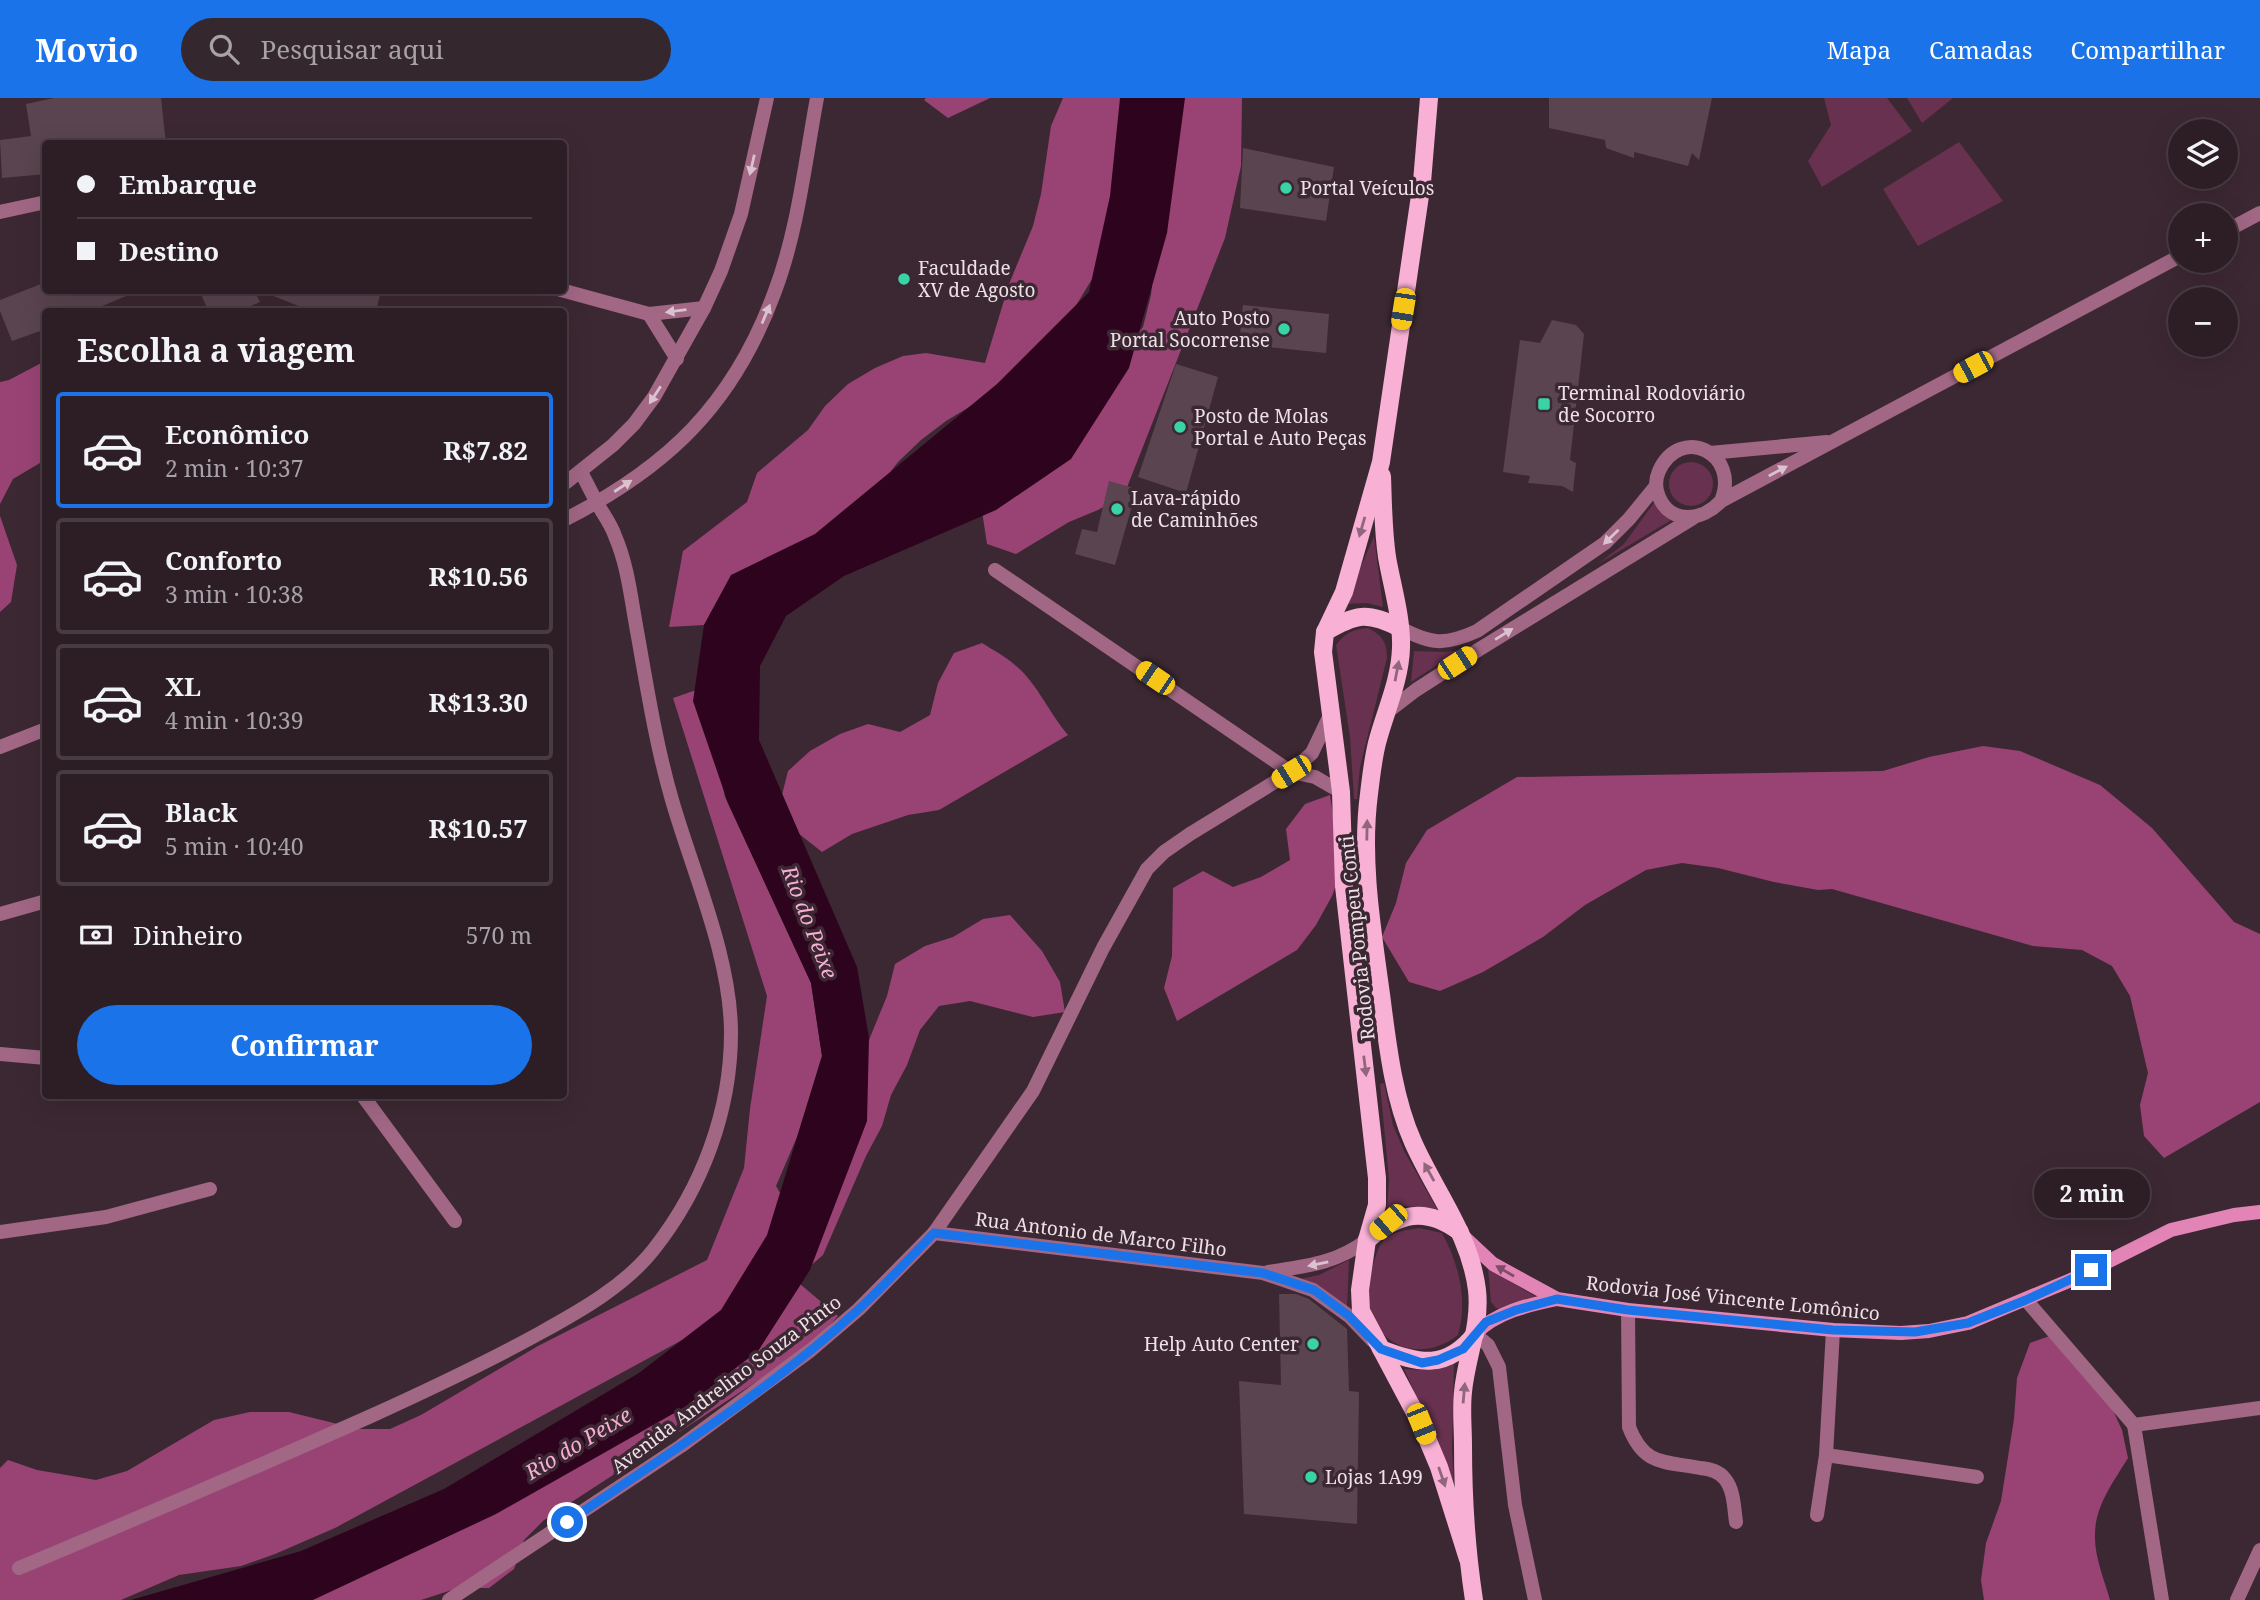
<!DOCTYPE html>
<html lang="pt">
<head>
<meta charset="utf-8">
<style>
	body { margin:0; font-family:"Noto Serif",serif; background:#35272e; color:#f1f3f6; height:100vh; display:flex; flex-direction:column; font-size:26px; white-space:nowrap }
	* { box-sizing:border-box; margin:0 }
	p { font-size:23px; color:#a7a2a7 }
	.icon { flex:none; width:38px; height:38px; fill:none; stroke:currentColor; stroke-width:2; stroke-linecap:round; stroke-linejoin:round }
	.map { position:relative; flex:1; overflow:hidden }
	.side { position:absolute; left:42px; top:210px; width:525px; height:791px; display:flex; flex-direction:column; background:#2d1e26; border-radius:7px; box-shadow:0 7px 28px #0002,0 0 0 2px #483c43 }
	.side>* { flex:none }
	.banner { position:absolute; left:42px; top:42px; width:525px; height:154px; border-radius:7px; box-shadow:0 7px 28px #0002,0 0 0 2px #483c43; display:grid; align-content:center; height:154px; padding:0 35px; background:#2d1e26 }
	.controls { position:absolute; left:2168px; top:21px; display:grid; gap:14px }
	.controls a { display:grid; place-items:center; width:70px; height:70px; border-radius:50%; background:#2d1e26; box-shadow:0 7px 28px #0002,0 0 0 2px #483c43; font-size:35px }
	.end { position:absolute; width:32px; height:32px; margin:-16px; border:9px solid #1a73e8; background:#fff; box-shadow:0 0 0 4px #fff }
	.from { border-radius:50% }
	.bubble { position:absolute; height:49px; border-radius:24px; background:#2d1e26; box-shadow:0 7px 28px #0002,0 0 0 2px #483c43; font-size:23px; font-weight:700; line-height:49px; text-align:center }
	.car { position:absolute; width:21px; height:42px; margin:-21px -10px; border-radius:9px; box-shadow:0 0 5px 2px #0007; background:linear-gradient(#f5c518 24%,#345 0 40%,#f5c518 0 76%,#345 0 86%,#f5c518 0) }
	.banner b { display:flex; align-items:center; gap:24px; height:66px; font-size:26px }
	.banner b+b { border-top:2px solid #483c43 }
	.banner i { width:18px; height:18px; background:#f1f3f6 }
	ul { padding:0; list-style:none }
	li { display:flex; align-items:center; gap:21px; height:116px; margin:0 14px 10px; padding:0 21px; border:4px solid #483c43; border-radius:7px }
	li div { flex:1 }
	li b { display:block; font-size:26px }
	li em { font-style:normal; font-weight:700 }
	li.selected { border-color:#1a73e8 }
	li>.icon { width:63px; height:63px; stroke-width:1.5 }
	h2 { padding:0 35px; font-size:32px; line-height:84px }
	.pay { display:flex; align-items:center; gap:18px; height:77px; padding:0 35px; font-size:26px }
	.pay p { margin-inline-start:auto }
	.action { display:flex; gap:14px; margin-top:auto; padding:14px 35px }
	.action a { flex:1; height:80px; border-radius:42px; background:#1a73e8; color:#fff; font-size:28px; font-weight:700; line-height:80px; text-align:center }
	header { display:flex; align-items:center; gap:42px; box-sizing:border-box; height:98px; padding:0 35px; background:#1a73e8; color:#fff }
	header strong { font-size:33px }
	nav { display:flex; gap:38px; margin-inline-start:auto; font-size:24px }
	.search { width:490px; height:63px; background:#35272e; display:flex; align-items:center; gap:18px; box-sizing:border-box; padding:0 24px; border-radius:38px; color:#a7a2a7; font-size:26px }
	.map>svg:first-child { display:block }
	.green { fill:#67314f }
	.forest { fill:#994374 }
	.water { fill:#2e031e }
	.building { fill:#5a444f }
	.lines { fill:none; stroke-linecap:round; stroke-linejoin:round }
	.minor { stroke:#a16785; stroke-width:14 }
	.tertiary { stroke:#a16785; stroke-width:14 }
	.secondary { stroke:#e285b6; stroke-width:14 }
	.primary { stroke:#f8b0d4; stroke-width:18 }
	.oneway { fill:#dac2ce }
	.oneway2 { fill:#91657b }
	.oneway3 { fill:#7e4d67 }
	.route { stroke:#1a73e8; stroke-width:9 }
	.poi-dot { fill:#39d4a5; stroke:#3c2832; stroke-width:2.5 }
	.labels { text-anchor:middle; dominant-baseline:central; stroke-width:7; stroke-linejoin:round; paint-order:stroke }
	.poi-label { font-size:19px; fill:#ede0e6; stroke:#3c2832; text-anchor:start }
	.street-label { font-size:19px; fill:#ede0e6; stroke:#3c2832 }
	.water-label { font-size:21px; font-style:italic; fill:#f6aed2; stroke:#3c2832 }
</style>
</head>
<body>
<header>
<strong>Movio</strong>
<div class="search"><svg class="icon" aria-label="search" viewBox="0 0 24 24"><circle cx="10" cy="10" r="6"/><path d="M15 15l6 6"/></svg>Pesquisar aqui</div>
<nav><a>Mapa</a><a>Camadas</a><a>Compartilhar</a></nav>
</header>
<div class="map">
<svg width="2260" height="1502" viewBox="0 0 2260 1502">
	<rect width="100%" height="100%" fill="#3c2832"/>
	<!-- green -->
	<g class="green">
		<path d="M 1824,0 L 1887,0 L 1912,33 L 1822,89 L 1808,63 L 1831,27 Z"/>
		<path d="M 1907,0 L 1953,0 L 1922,25 Z"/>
		<path d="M 1959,44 L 2003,103 L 1918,148 L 1883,91 Z"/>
		<circle cx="1691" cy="386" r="22"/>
		<path d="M 1656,402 L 1673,421 L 1598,466 L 1624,446 Z"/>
		<path d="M 1374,438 L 1383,509 L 1367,505 L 1345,506 Z"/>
		<path d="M 1368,530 C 1382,537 1387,544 1387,560 L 1360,669 L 1357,701 L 1354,701 L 1350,639 L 1336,547 C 1345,535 1353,531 1368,530 Z"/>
		<path d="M 1460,552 L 1411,584 L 1414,553 L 1445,554 Z"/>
		<path d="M 1384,985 L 1393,1027 L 1404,1053 L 1437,1111 L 1404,1108 L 1387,1112 L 1389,1082 L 1380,986 Z"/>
		<path d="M 1419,1130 L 1442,1135 C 1459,1166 1468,1202 1458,1237 C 1420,1267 1371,1248 1368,1198 C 1368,1188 1371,1177 1373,1167 C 1376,1158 1378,1148 1384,1142 C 1393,1133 1408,1132 1419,1130 Z"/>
		<path d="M 1349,1162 L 1347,1211 L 1300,1181 L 1319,1177 Z"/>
		<path d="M 1488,1170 L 1536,1199 L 1502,1211 L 1496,1210 L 1491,1204 Z"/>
		<path d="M 1454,1265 L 1452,1350 L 1454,1389 L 1452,1389 L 1436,1342 L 1404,1271 L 1424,1272 Z"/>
	</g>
	<!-- forest -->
	<g class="forest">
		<path d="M 926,0 L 990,0 L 948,20 L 924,2 Z"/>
		<path d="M 1063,0 L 1242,0 L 1241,68 L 1225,140 L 1124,397 L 1098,412 L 1069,424 L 1016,456 L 987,446 L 982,413 L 1071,320 L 1143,229 L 1151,197 L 1155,159 L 1103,163 L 1069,219 L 999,291 L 946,323 L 921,342 L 898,364 L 860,413 L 728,484 L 704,527 L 669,529 L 683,453 L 747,404 L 757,375 L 808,332 L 825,308 L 848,286 L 875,270 L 903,258 L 926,255 L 985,265 L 1009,186 L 1033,128 L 1041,96 L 1051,28 Z"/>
		<path d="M 45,263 L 45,362 L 13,381 L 0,406 L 0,284 L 9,282 Z"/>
		<path d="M 0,418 L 17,467 L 11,504 L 0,514 Z"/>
		<path d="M 982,545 C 993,552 1005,558 1015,567 C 1037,585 1049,615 1068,637 L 939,712 L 908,717 L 852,736 L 822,754 L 798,735 L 780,705 L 788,673 L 810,653 L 840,636 L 868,626 L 900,634 L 930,617 L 938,585 L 954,555 Z"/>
		<path d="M 702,590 L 725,699 L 811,885 L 822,958 L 797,1039 L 776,1088 L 787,1107 L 734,1214 L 335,1430 L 275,1456 L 241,1468 L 179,1477 L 121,1502 L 0,1502 L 0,1370 L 8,1362 L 37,1372 L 96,1382 L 127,1373 L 214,1322 L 250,1314 L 289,1314 L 358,1331 L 390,1331 L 421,1317 L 538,1248 L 707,1162 L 744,1070 L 750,1011 L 767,898 L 673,600 Z"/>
		<path d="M 1983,648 L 2020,653 L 2100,687 L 2152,730 L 2234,824 L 2260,836 L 2260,1004 L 2164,1060 L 2144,1038 L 2140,1007 L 2148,975 L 2130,898 L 2112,868 L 2082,852 L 2033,848 L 1832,791 L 1818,792 L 1774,784 L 1718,770 L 1682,765 L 1646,772 L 1585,807 L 1543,839 L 1483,874 L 1440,893 L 1409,884 L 1382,839 L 1396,805 L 1406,765 L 1427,732 L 1517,679 L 1883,673 L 1929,659 Z"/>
		<path d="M 1330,697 L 1336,735 L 1345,763 L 1332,798 L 1316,827 L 1297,852 L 1177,923 L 1164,890 L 1172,858 L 1173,790 L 1203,773 L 1233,789 L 1261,779 L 1290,762 L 1286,731 L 1305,706 Z"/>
		<path d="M 1010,817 L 1042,853 L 1060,884 L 1065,914 L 1033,919 L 970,903 L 939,908 L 920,932 L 907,967 L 891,997 L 882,1028 L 866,1058 L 823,1157 L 801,1176 L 826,1047 L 887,898 L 895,866 L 925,848 L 953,839 L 983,821 Z"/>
		<path d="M 800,1186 L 838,1218 L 811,1248 L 544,1422 L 524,1442 L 514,1471 L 489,1490 L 458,1490 L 421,1502 L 268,1502 L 758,1253 Z"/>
		<path d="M 2058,1235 L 2100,1284 L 2122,1332 L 2128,1360 C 2114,1383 2095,1408 2095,1436 C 2094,1458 2104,1481 2110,1502 L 1984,1502 L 1981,1482 L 1986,1445 L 2001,1403 L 2014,1321 L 2017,1280 L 2030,1245 Z"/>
	</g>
	<!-- water -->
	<path class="water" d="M 1120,0 L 1185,0 L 1167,135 L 1129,270 L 1071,361 L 996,412 L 844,478 L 786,518 L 760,568 L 759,642 L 857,869 L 869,940 L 867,1023 L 810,1172 L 758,1253 L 685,1309 L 496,1416 L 313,1502 L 131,1502 L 301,1453 L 444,1391 L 639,1275 L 721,1212 L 767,1137 L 822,958 L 811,885 L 728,705 L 693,603 L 704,527 L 731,477 L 815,436 L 997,286 L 1089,194 L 1110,98 Z"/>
	<!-- building -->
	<g class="building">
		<path d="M 54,0 L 161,0 L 166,46 L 46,46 L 46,76 L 2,80 L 0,42 L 31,38 L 26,6 Z"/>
		<path d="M 1549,0 L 1712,0 L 1699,62 L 1692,55 L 1688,68 L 1634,54 L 1634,60 L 1606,50 L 1605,42 L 1549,30 Z"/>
		<path d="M 1243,50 L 1334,69 L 1326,123 L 1240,110 Z"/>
		<path d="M 46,184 L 46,192 L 138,193 L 88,214 L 46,214 L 46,231 L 12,243 L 0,213 L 0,202 Z"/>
		<path d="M 199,192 L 254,192 L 260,204 L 238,214 L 209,214 Z"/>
		<path d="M 381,192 L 376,214 L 301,214 L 301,209 L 261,193 Z"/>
		<path d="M 1243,207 L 1329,216 L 1326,255 L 1239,246 Z"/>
		<path d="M 1552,222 L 1576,227 L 1584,236 L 1570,362 L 1576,365 L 1573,394 L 1562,388 L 1528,385 L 1530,378 L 1503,374 L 1520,242 L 1540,245 Z"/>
		<path d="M 1176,266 L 1218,279 L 1186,395 L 1138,379 Z"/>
		<path d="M 1109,383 L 1137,391 L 1115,467 L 1075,456 L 1082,431 L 1097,434 Z"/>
		<path d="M 1279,1196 L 1296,1196 L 1309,1201 L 1347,1231 L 1349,1293 L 1359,1294 L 1357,1426 L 1244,1416 L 1239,1283 L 1281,1287 Z"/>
	</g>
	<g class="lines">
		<!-- minor -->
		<g class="minor">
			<path d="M 0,114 L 46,104"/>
			<path d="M 561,192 L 649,216 L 704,210"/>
			<path d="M 649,216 L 677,261"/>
			<path d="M 995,472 L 1291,674 L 1315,679 L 1341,694"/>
			<path d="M 0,816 L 46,803"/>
			<path d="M 0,956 L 46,960"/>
			<path d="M 363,998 L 455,1123"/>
			<path d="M 0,1134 L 106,1119 L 210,1091"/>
			<path d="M 934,1135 L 1033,993 L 1103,850 L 1147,771 L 1164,754 L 1190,736 L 1291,674 L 1312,655 L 1331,615"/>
			<path d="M 2026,1202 L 2134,1327 L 2260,1310"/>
			<path d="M 1628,1212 L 1629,1329 C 1644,1368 1664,1363 1700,1370 C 1710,1371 1719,1373 1725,1381 C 1734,1392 1734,1410 1736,1424"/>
			<path d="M 1475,1236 L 1488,1247 L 1499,1269 L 1515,1407 L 1535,1502"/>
			<path d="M 2134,1327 L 2162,1502"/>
			<path d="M 1826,1357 L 1977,1379"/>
			<path d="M 1817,1417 L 1826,1357 L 1833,1232"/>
			<path d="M 19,1470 C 136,1421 254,1370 371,1318 C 428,1292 484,1266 540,1235 C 580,1213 625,1188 654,1151 C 702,1090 731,1013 731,935 C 731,859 693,775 672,702 C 656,647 647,589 637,533 C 631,501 628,468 615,438 C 611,426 603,416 597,405"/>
			<path d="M 2237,1502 L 2260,1452"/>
		</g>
		<!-- tertiary -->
		<g class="tertiary">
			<path d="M 2226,133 L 2260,115"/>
			<path d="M 1710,355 L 1827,344"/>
			<path d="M 581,374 L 597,405"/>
			<path d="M 564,386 L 613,347 L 634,326 L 654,299 L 704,210 L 721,173 L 741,116 L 767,0"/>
			<path d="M 1721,403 C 1741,355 1680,326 1659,373 C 1655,382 1655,390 1659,399 C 1671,427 1703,423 1721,403 L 2180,158"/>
			<path d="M 564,422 C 668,369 734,306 775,193 C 798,132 805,64 817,0"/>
			<path d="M 1400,530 C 1431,546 1444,548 1477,533 L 1605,445 L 1629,421 L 1656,388"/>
			<path d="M 1386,615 L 1416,592 L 1478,552 L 1693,420"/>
			<path d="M 0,649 L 46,631"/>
			<path d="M 1268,1174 C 1306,1168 1335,1166 1367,1142"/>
			<path d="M 449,1502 L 681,1348 L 811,1252 L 859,1211 L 934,1135 L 1263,1175 L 1313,1192 L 1349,1218 L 1373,1243"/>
		</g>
		<!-- secondary -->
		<g class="secondary">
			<path d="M 1463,1138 L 1493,1166 L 1557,1201 L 1628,1212 L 1833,1232 L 1901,1235 L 1929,1233 L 1968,1225 L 2071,1182 L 2171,1132 L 2234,1117 L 2260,1114"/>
			<path d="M 1475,1236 C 1496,1214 1528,1207 1557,1201"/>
		</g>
		<!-- primary -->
		<g class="primary">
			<path d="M 1429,0 L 1422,84 L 1381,364 L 1344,494 L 1325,534 L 1323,554 L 1341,694 L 1344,788 L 1377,1080 L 1377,1107 L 1367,1142 L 1360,1192 L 1361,1213 L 1421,1326 L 1439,1369 L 1468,1461"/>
			<path d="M 1382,378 C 1383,405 1383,432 1387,459 C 1392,488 1402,520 1401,550 C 1400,583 1385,614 1377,645 C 1373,661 1371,679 1369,696 C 1360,764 1373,836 1382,904 C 1388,951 1394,1001 1413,1044 C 1435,1094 1470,1136 1477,1192 C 1481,1228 1466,1260 1463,1294 C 1461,1312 1463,1329 1463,1347 C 1463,1399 1466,1450 1474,1502"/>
			<path d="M 1325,534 C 1356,516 1367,513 1400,530"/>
			<path d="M 1367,1142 C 1399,1115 1425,1108 1460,1134"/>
			<path d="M 1381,1251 C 1419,1266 1447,1272 1475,1236"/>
		</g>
	</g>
	<!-- one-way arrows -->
	<defs><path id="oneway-solid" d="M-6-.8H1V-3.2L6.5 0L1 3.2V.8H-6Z" transform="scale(1.75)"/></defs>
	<g class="oneway">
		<use href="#oneway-solid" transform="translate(752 67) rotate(103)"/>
		<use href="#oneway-solid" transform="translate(676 213) rotate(173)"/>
		<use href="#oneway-solid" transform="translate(766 216) rotate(-67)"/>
		<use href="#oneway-solid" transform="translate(655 297) rotate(123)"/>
		<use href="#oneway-solid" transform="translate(1778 373) rotate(-28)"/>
		<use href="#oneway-solid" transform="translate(623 388) rotate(-33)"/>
		<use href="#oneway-solid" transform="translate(1611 439) rotate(136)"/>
		<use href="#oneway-solid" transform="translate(1504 536) rotate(-32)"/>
		<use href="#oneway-solid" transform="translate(1318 1166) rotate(168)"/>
	</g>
	<g class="oneway2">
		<use href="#oneway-solid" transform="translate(1362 429) rotate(106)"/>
		<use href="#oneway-solid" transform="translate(1397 573) rotate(-79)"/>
		<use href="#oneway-solid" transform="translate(1367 732) rotate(-89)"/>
		<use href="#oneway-solid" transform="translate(1365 968) rotate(83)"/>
		<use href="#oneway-solid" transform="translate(1429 1074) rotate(-119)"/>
		<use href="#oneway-solid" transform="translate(1464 1295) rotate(-85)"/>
		<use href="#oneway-solid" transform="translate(1442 1379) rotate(71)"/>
	</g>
	<use class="oneway3" href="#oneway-solid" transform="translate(1505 1173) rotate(-150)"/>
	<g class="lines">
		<!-- route -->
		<path class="route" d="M 567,1424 C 667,1357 770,1292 859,1211 C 885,1187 909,1161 934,1135 L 1263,1175 L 1314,1192 L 1349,1218 L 1381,1251 L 1422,1265 L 1438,1262 L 1463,1251 L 1486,1224 L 1516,1212 L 1557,1201 L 1628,1212 L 1833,1232 L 1915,1234 L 1968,1225 L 2026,1202 L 2091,1172"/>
	</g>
	<!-- markers -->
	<g class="poi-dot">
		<circle cx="1286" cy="90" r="7"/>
		<circle cx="904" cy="181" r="7"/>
		<circle cx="1284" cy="231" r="7"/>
		<rect x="1537" y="299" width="14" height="14" rx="3.5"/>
		<circle cx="1180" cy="329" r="7"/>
		<circle cx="1117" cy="411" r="7"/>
		<circle cx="1313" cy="1246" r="7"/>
		<circle cx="1311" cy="1379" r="7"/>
	</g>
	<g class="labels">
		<!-- poi labels -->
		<g class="poi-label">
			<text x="1300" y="90">Portal Veículos</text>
			<text x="918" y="170">Faculdade<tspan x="918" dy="22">XV de Agosto</tspan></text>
			<text x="1270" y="220" text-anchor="end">Auto Posto<tspan x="1270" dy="22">Portal Socorrense</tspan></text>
			<text x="1558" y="295">Terminal Rodoviário<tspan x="1558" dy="22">de Socorro</tspan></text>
			<text x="1194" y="318">Posto de Molas<tspan x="1194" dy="22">Portal e Auto Peças</tspan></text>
			<text x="1131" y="400">Lava-rápido<tspan x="1131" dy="22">de Caminhões</tspan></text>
			<text x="1299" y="1246" text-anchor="end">Help Auto Center</text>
			<text x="1325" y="1379">Lojas 1A99</text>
		</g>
		<!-- street labels -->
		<g class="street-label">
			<text transform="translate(1357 840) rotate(-96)">Rodovia Pompeu Conti</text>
			<text transform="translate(1101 1136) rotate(7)">Rua Antonio de Marco Filho</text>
			<text transform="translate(1733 1200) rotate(6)">Rodovia José Vincente Lomônico</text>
			<text transform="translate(726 1286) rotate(-37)">Avenida Andrelino Souza Pinto</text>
		</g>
		<!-- water labels -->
		<g class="water-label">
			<text transform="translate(810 824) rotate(69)">Rio do Peixe</text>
			<text transform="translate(578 1345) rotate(-31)">Rio do Peixe</text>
		</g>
	</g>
</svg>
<div class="controls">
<a><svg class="icon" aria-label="layers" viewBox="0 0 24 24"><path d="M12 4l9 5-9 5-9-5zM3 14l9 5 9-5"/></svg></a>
<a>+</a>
<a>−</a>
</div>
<i class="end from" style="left:567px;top:1424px"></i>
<i class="end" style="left:2091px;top:1172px"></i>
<div class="bubble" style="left:2034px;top:1071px;width:116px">2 min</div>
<i class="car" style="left:1403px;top:211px;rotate:189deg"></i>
<i class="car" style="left:1973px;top:269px;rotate:242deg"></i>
<i class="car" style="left:1457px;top:565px;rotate:57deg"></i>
<i class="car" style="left:1155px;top:580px;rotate:304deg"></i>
<i class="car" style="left:1291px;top:674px;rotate:238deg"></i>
<i class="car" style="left:1388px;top:1124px;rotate:229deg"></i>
<i class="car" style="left:1421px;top:1326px;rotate:158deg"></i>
<div class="banner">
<b><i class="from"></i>Embarque</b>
<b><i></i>Destino</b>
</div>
<section class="side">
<h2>Escolha a viagem</h2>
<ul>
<li class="selected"><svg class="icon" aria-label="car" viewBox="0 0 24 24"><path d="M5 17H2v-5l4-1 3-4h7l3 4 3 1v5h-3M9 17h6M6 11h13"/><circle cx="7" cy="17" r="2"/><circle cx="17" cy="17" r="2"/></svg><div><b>Econômico</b><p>2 min · 10:37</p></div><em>R$7.82</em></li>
<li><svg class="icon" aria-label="car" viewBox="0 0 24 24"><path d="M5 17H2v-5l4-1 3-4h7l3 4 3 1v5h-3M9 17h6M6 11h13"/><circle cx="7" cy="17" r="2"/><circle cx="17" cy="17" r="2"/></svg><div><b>Conforto</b><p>3 min · 10:38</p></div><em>R$10.56</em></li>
<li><svg class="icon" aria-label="car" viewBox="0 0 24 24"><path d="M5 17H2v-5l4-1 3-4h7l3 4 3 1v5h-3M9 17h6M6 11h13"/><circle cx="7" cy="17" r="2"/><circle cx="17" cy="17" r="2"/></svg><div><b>XL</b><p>4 min · 10:39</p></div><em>R$13.30</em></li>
<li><svg class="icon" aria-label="car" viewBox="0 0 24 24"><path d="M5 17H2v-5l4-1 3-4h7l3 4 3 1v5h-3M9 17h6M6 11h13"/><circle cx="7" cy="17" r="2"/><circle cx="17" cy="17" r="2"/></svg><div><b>Black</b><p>5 min · 10:40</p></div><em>R$10.57</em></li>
</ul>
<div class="pay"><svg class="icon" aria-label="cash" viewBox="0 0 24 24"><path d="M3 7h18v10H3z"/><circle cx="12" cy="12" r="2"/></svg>Dinheiro<p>570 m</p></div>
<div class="action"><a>Confirmar</a></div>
</section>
</div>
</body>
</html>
